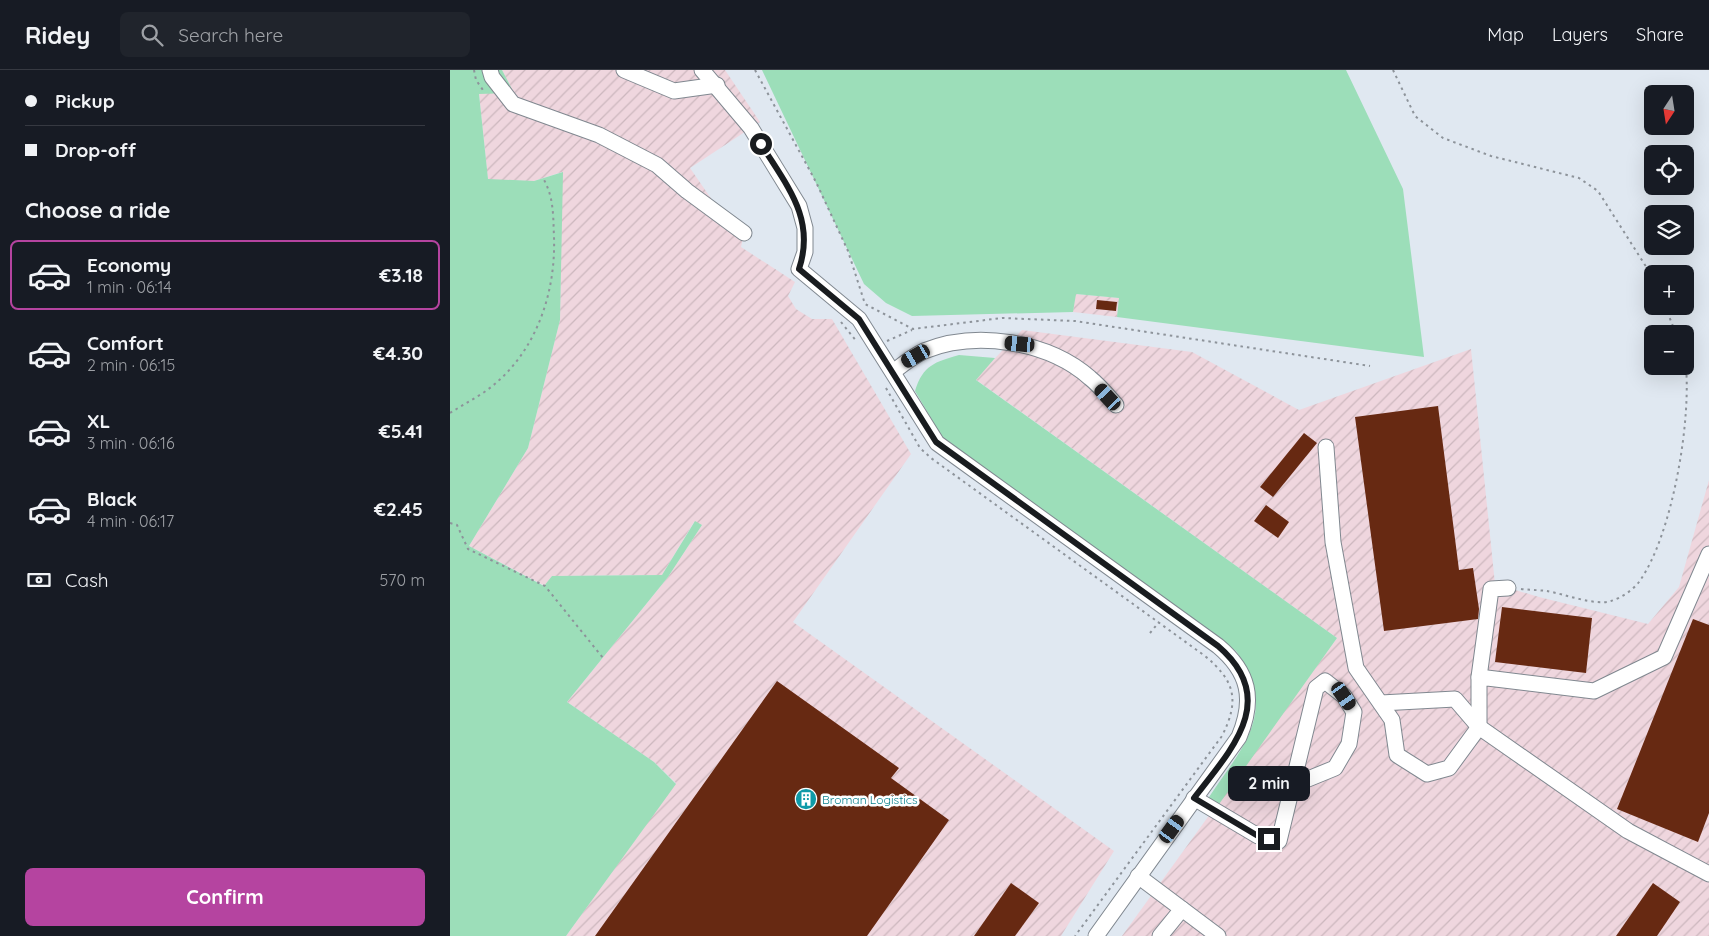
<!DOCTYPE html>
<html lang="en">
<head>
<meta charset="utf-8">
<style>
	body { margin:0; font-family:Quicksand,sans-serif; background:#20242c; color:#f1f3f6; height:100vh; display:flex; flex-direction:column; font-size:19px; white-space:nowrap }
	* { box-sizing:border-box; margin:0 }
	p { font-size:16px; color:#9ea1a6 }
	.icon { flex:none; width:28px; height:28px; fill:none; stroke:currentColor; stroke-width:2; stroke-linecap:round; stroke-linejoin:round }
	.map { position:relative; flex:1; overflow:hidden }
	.sheet { display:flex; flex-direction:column; background:#171b24; width:450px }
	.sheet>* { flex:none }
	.top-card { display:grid; align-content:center; height:110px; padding:0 25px; background:#171b24 }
	.needle { width:32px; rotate:192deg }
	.tools { position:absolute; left:1194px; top:15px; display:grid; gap:10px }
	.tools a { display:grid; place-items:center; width:50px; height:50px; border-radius:8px; background:#171b24; box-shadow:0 5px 20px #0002; font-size:25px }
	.end { position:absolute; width:22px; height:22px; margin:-11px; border:6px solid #191c1f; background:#fff; box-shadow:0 0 0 2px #fff }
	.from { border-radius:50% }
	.bubble { position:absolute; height:35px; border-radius:8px; background:#171b24; box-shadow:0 5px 20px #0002; font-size:16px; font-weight:700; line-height:35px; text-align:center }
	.car { position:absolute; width:15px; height:30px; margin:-15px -8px; border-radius:6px; box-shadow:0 0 4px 1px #0007; background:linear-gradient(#222 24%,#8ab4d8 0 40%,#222 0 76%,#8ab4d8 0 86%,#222 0) }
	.top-card b { display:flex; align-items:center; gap:18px; height:48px; font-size:19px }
	.top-card b+b { border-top:1px solid #363941 }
	.top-card i { width:12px; height:12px; background:#f1f3f6 }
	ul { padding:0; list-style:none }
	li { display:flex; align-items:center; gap:15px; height:70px; margin:0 10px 8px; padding:0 15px; border:2px solid transparent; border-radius:8px }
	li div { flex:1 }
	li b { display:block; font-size:19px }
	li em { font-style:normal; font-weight:700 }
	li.on { border-color:#b544a0 }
	li>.icon { width:45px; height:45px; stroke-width:1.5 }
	h2 { padding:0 25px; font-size:22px; line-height:60px }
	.pay { display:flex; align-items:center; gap:12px; height:55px; padding:0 25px; font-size:19px }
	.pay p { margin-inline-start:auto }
	.primary-button { display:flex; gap:10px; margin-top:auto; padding:10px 25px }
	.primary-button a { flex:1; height:58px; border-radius:8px; background:#b544a0; color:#fff; font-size:20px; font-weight:700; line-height:58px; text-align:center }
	header { display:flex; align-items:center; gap:30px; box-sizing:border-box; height:70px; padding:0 25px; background:#171b24; border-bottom:1px solid #363941 }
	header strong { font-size:24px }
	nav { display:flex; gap:28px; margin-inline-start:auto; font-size:18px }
	.search { width:350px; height:45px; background:#20242c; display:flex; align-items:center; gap:12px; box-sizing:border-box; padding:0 18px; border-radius:8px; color:#9ea1a6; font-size:19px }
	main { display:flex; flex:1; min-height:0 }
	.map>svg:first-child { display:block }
	.industrial { fill:url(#industrial-furrows) }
	.grass { fill:#9cdeb9 }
	.building { fill:#672912 }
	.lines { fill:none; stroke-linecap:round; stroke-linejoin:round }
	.minor-casing { stroke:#808890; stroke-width:17 }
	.path { stroke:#8d939a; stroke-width:2; stroke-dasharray:2.5 4; stroke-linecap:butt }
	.minor { stroke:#fff; stroke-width:15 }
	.route { stroke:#191c1f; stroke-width:6 }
	.labels { text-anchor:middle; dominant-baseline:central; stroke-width:5; stroke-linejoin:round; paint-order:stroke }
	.culture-label { font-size:12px; fill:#0d838f; stroke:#fff; text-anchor:start }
</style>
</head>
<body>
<header>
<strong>Ridey</strong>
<div class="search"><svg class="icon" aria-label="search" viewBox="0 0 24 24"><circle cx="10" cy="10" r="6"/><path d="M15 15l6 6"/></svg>Search here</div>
<nav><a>Map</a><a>Layers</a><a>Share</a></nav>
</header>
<main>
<section class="sheet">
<div class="top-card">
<b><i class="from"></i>Pickup</b>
<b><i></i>Drop-off</b>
</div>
<h2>Choose a ride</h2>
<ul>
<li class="on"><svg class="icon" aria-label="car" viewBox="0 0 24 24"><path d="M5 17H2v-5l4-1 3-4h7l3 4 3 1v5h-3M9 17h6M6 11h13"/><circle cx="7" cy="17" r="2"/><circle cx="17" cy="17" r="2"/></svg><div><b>Economy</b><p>1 min · 06:14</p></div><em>€3.18</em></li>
<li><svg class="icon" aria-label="car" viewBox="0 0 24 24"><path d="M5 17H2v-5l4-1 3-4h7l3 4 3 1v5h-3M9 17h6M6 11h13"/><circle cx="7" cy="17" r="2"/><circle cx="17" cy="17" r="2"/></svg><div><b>Comfort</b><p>2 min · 06:15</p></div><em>€4.30</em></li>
<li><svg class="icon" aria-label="car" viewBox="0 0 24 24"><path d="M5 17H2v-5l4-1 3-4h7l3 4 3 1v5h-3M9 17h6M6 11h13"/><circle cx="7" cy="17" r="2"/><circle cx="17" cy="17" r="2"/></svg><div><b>XL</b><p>3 min · 06:16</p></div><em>€5.41</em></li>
<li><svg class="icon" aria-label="car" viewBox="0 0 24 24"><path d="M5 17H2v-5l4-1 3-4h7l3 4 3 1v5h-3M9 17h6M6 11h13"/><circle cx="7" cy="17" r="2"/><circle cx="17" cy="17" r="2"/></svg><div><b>Black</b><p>4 min · 06:17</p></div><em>€2.45</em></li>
</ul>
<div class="pay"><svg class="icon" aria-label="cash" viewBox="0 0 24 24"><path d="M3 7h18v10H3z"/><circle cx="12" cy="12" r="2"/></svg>Cash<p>570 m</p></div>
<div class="primary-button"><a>Confirm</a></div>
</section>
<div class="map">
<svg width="1259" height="866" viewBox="0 0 1259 866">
	<defs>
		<pattern id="industrial-furrows" width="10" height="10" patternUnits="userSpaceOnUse" patternTransform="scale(1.25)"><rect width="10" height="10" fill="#efd6de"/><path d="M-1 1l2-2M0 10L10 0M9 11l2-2" fill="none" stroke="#ccb7be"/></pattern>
	</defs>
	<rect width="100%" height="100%" fill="#e0e8f1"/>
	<!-- industrial -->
	<g class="industrial">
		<path d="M 52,0 L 275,0 L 310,52 L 240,98 L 269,140 L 294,163 L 291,177 L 345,212 L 338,226 L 346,239 L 362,249 L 382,249 L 461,384 L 343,552 L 664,781 L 611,866 L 116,866 L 226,713 L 204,692 L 117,632 L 218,507 L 252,455 L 244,452 L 212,505 L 102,506 L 95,516 L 19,476 L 78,378 L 110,250 L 112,102 L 84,111 L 38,110 L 29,23 L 63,22 Z"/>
		<path d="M 625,224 L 669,228 L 667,247 L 623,242 Z"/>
		<path d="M 572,260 L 742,282 L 849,340 L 1021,279 L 1045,514 L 1089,527 L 1198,554 L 1229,517 L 1259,410 L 1259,866 L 672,866 L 887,568 L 525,309 Z"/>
	</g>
	<!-- grass -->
	<g class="grass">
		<path d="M 0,0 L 52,0 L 64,23 L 29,24 L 38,109 L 84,111 L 113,102 L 110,250 L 78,378 L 19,476 L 94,516 L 102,506 L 212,505 L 245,451 L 252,455 L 218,507 L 117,632 L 204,692 L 226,714 L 116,866 L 0,866 Z"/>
		<path d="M 312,0 L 896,0 L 953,119 L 974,287 L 667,247 L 669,228 L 626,224 L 623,242 L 462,246 L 436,233 L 414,214 Z"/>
		<path d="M 509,285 L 545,288 L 526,310 L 887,568 L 767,737 L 757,730 C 792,677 830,643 786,581 L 492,367 L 465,321 C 473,295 485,292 509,285 Z"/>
	</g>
	<!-- building -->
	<g class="building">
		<path d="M 647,230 L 667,232 L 666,241 L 646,239 Z"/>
		<path d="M 988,336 L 1009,500 L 1023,498 L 1029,539 L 1028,549 L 934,561 L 905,347 Z"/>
		<path d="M 854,363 L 867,373 L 823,427 L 810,417 Z"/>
		<path d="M 816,435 L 839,452 L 828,468 L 804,451 Z"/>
		<path d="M 1052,537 L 1142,548 L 1136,603 L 1045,592 Z"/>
		<path d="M 1243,549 L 1259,555 L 1259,743 L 1248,772 L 1167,739 Z"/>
		<path d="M 327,611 L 449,698 L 441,708 L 499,750 L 417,866 L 145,866 Z"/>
		<path d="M 561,813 L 589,833 L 565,866 L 524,866 Z"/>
		<path d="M 1203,813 L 1230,832 L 1207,866 L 1166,866 Z"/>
	</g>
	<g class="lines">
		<!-- minor casing -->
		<g class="minor-casing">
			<g id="minor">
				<path d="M 40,0 L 42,7 L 63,34 L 149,65 L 207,95 L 237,121 L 294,163"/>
				<path d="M 174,0 L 224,21 L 267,15"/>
				<path d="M 252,0 L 301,58 L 349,136 L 355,158 L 355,182 L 349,199 L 409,249 L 487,373 L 768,576 C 799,602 805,629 789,667 L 646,866"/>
				<path d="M 443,302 C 452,295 463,286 474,281 C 526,260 598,271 640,308 C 650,316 658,326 666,335"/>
				<path d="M 876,377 L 883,472 L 906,598 L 942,650 L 947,685 L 977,704 L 999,698 L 1029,657 L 1029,607 L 1144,621 L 1214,587 L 1259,484"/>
				<path d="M 1029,607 L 1041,519 L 1058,518"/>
				<path d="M 931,633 L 1005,629 L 1029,657 L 1178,761 L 1259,804"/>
				<path d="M 744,728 L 808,766 L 829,771 L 866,618 L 875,611 L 894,626 L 904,642 L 899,674 L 885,698 L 841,716"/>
				<path d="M 688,806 L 768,866"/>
				<path d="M 710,866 L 732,839"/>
			</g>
		</g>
		<!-- path -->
		<g class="path">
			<path d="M 24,0 L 26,10 L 35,23"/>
			<path d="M 305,0 L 366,112 L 398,181 L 415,234 L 463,259 L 552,248 L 625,251 L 920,296"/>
			<path d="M 943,0 L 965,46 L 993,68 L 1041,86 L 1129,108 L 1148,121 L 1202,206"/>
			<path d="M 1215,236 L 1226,264"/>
			<path d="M 391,252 L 407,272"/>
			<path d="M 437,271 L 462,260"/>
			<path d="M 436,318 L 470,378 L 481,388 L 755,586 C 785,611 790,630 772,666 L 625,866"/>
			<path d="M 0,343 C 11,336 22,330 33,323 C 84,288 106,226 104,167 C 103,145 104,127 93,108"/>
			<path d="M 0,453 L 7,455 L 18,479 L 95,516 L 153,588"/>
			<path d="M 1071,519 C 1080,520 1089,520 1097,521 C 1114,524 1145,536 1161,531 C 1171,528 1183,520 1189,512 C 1223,465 1243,344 1235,288"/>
			<path d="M 700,563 L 709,552"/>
		</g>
		<!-- minor -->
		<use href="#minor" class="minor"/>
	</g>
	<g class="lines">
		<!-- route -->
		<path class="route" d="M 311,74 C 336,115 366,148 349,199 L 409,249 L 486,372 L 768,576 C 830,629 782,679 744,728 L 808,766 L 819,769"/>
	</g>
	<!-- icons -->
	<defs>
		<g id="building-disc" transform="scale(1.125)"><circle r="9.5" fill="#0f9aa8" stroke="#fff"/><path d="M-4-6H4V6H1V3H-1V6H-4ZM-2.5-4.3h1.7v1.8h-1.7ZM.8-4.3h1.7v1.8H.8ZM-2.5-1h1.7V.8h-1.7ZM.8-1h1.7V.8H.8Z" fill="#fff"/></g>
	</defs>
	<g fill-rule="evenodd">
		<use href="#building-disc" x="356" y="729"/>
	</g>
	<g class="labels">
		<!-- culture labels -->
		<g class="culture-label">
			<text x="372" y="729">Broman Logistics</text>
		</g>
	</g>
</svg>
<div class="tools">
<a><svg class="needle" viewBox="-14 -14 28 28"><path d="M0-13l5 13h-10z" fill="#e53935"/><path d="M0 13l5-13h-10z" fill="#9ea1a6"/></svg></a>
<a><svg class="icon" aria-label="locate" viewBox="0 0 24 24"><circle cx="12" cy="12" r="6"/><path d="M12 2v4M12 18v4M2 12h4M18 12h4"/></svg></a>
<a><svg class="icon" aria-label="layers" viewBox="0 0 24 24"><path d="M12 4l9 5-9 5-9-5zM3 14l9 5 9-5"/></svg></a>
<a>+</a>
<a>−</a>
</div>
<i class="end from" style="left:311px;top:74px"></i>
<i class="end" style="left:819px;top:769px"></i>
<div class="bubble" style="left:778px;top:696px;width:82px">2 min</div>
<i class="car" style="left:570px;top:274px;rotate:275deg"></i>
<i class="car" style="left:466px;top:286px;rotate:240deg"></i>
<i class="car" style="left:658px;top:327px;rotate:317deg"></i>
<i class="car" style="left:894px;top:626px;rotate:145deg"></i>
<i class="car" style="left:722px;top:759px;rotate:36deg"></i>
</div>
</main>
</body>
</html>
